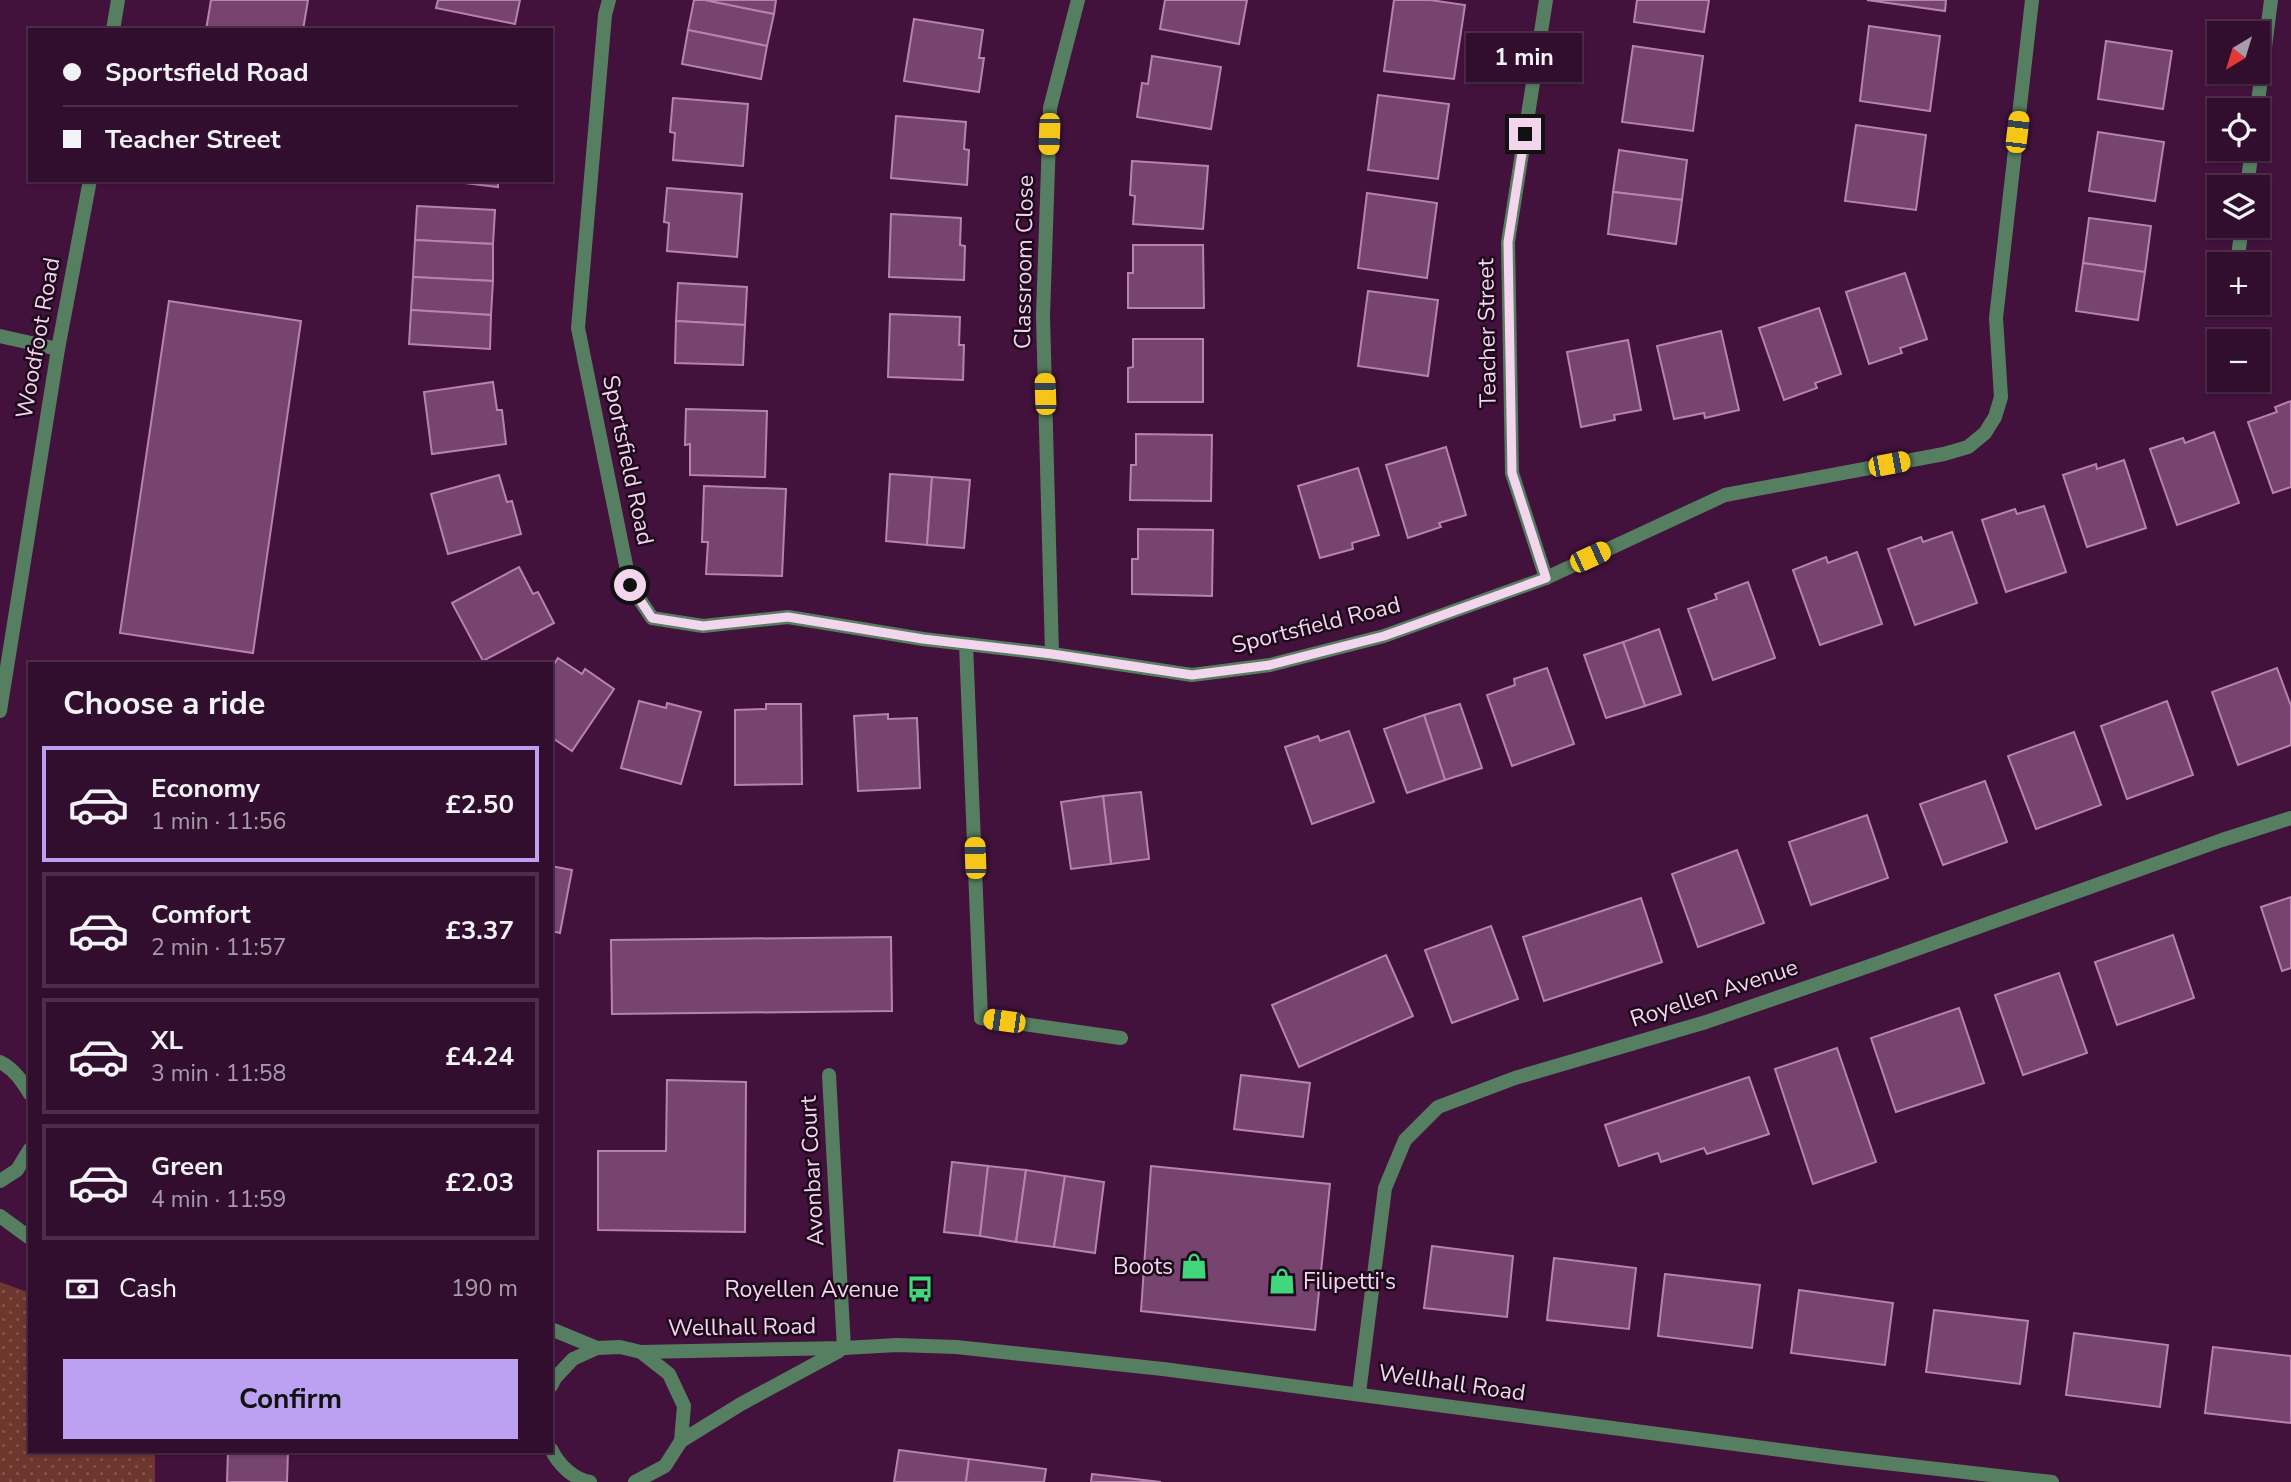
<!DOCTYPE html>
<html lang="en">
<head>
<meta charset="utf-8">
<style>
	body { margin:0; font-family:"Nunito Sans",sans-serif; background:#3d1c3a; color:#f1f3f6; height:100vh; display:flex; flex-direction:column; font-size:26px; white-space:nowrap }
	* { box-sizing:border-box; margin:0 }
	p { font-size:23px; color:#a89caa }
	.icon { flex:none; width:38px; height:38px; fill:none; stroke:currentColor; stroke-width:2; stroke-linecap:round; stroke-linejoin:round }
	.map { position:relative; flex:1; overflow:hidden }
	.side { position:absolute; left:28px; top:662px; width:525px; height:791px; display:flex; flex-direction:column; background:#320e2e; border-radius:0px; box-shadow:0 2px 5px #0004,0 0 0 2px #4d2e4a }
	.side>* { flex:none }
	.guide { position:absolute; left:28px; top:28px; width:525px; height:154px; border-radius:0px; box-shadow:0 2px 5px #0004,0 0 0 2px #4d2e4a; display:grid; align-content:center; height:154px; padding:0 35px; background:#320e2e }
	.needle { width:46px; rotate:218deg }
	.tools { position:absolute; left:2207px; top:21px; display:grid; gap:14px }
	.tools a { display:grid; place-items:center; width:63px; height:63px; border-radius:0px; background:#320e2e; box-shadow:0 2px 5px #0004,0 0 0 2px #4d2e4a; font-size:35px }
	.end { position:absolute; width:32px; height:32px; margin:-16px; border:9px solid #f4d5ee; background:#111; box-shadow:0 0 0 4px #111 }
	.from { border-radius:50% }
	.bubble { position:absolute; height:49px; border-radius:0px; background:#320e2e; box-shadow:0 2px 5px #0004,0 0 0 2px #4d2e4a; font-size:23px; font-weight:700; line-height:49px; text-align:center }
	.car { position:absolute; width:21px; height:42px; margin:-21px -10px; border-radius:9px; box-shadow:0 0 5px 2px #0007; background:linear-gradient(#f5c518 24%,#345 0 40%,#f5c518 0 76%,#345 0 86%,#f5c518 0) }
	.guide b { display:flex; align-items:center; gap:24px; height:66px; font-size:26px }
	.guide b+b { border-top:2px solid #4d2e4a }
	.guide i { width:18px; height:18px; background:#f1f3f6 }
	ul { padding:0; list-style:none }
	li { display:flex; align-items:center; gap:21px; height:116px; margin:0 14px 10px; padding:0 21px; border:4px solid #4d2e4a; border-radius:0px }
	li div { flex:1 }
	li b { display:block; font-size:26px }
	li em { font-style:normal; font-weight:700 }
	li.active { border-color:#bca0f2 }
	li>.icon { width:63px; height:63px; stroke-width:1.5 }
	h2 { padding:0 35px; font-size:32px; line-height:84px }
	.pay { display:flex; align-items:center; gap:18px; height:77px; padding:0 35px; font-size:26px }
	.pay p { margin-inline-start:auto }
	.cta { display:flex; gap:14px; margin-top:auto; padding:14px 35px }
	.cta a { flex:1; height:80px; border-radius:0px; background:#bca0f2; color:#111; font-size:28px; font-weight:700; line-height:80px; text-align:center }
	.map>svg:first-child { display:block }
	.grass { fill:url(#grass-dots) }
	.building { fill:#77436f; stroke:#b981b0; stroke-width:2 }
	.lines { fill:none; stroke-linecap:round; stroke-linejoin:round }
	.service { stroke:#567f61; stroke-width:14 }
	.minor { stroke:#567f61; stroke-width:14 }
	.tertiary { stroke:#567f61; stroke-width:14 }
	.route { stroke:#f4d5ee; stroke-width:9 }
	.labels { text-anchor:middle; dominant-baseline:central; stroke-width:5; stroke-linejoin:round; paint-order:stroke }
	.street-label { font-size:23px; fill:#f4d5ee; stroke:#1d091b }
	.poi-label { font-size:23px; fill:#f4d5ee; stroke:#1d091b; text-anchor:end }
</style>
</head>
<body>
<div class="map">
<svg width="2291" height="1482" viewBox="0 0 2291 1482">
	<defs>
		<pattern id="grass-dots" width="8" height="8" patternUnits="userSpaceOnUse" patternTransform="scale(1.75)"><rect width="8" height="8" fill="#6e372d"/><path d="M2 2h.1M6 6h.1" fill="none" stroke="#83534c" stroke-width="1.8" stroke-linecap="round"/></pattern>
	</defs>
	<rect width="100%" height="100%" fill="#42123d"/>
	<!-- grass -->
	<path class="grass" d="M 0,1282 L 30,1293 L 30,1451 L 155,1451 L 155,1482 L 0,1482 Z"/>
	<!-- building -->
	<g class="building">
		<path d="M 211,0 L 308,0 L 303,30 L 206,30 Z"/>
		<path d="M 438,0 L 520,0 L 515,24 L 436,8 Z"/>
		<path d="M 694,0 L 705,0 L 774,14 L 767,46 L 688,30 Z"/>
		<path d="M 705,0 L 776,0 L 774,14 Z"/>
		<path d="M 1165,0 L 1247,0 L 1239,44 L 1160,29 Z"/>
		<path d="M 1394,0 L 1430,0 L 1465,5 L 1454,79 L 1384,71 Z"/>
		<path d="M 1637,0 L 1709,0 L 1704,32 L 1634,22 Z"/>
		<path d="M 1867,0 L 1946,0 L 1945,11 Z"/>
		<path d="M 914,19 L 983,30 L 979,58 L 984,58 L 979,92 L 904,81 Z"/>
		<path d="M 1869,26 L 1940,36 L 1930,111 L 1860,101 Z"/>
		<path d="M 688,30 L 767,46 L 761,79 L 682,64 Z"/>
		<path d="M 2106,41 L 2172,51 L 2163,109 L 2098,99 Z"/>
		<path d="M 1633,46 L 1703,56 L 1693,131 L 1622,122 Z"/>
		<path d="M 1152,56 L 1221,67 L 1211,129 L 1137,117 L 1142,83 L 1148,84 Z"/>
		<path d="M 1378,95 L 1449,104 L 1438,179 L 1368,170 Z"/>
		<path d="M 673,98 L 748,104 L 743,166 L 673,160 L 675,133 L 670,132 Z"/>
		<path d="M 896,116 L 966,122 L 964,149 L 969,150 L 967,185 L 891,178 Z"/>
		<path d="M 1856,125 L 1926,135 L 1916,210 L 1845,201 Z"/>
		<path d="M 2098,132 L 2164,142 L 2155,201 L 2089,191 Z"/>
		<path d="M 1619,150 L 1687,160 L 1682,200 L 1613,192 Z"/>
		<path d="M 1132,161 L 1208,166 L 1203,229 L 1133,224 L 1135,196 L 1130,195 Z"/>
		<path d="M 440,180 L 498,180 L 498,187 Z"/>
		<path d="M 667,188 L 742,194 L 737,257 L 667,251 L 669,223 L 664,222 Z"/>
		<path d="M 1613,192 L 1682,200 L 1676,244 L 1608,234 Z"/>
		<path d="M 1367,193 L 1437,203 L 1427,278 L 1358,268 Z"/>
		<path d="M 417,206 L 495,210 L 493,244 L 415,240 Z"/>
		<path d="M 891,214 L 961,218 L 960,245 L 965,246 L 964,280 L 889,277 Z"/>
		<path d="M 2089,218 L 2151,226 L 2145,272 L 2083,263 Z"/>
		<path d="M 415,240 L 493,244 L 493,281 L 413,277 Z"/>
		<path d="M 1133,245 L 1203,245 L 1204,308 L 1128,308 L 1128,273 L 1133,273 Z"/>
		<path d="M 2083,263 L 2145,272 L 2138,320 L 2076,311 Z"/>
		<path d="M 1905,273 L 1927,339 L 1900,348 L 1902,353 L 1869,364 L 1846,292 Z"/>
		<path d="M 413,277 L 493,281 L 491,315 L 411,310 Z"/>
		<path d="M 678,283 L 747,287 L 745,325 L 676,321 Z"/>
		<path d="M 1368,291 L 1438,300 L 1428,376 L 1358,366 Z"/>
		<path d="M 169,301 L 301,321 L 253,653 L 120,633 Z"/>
		<path d="M 1819,308 L 1841,374 L 1815,383 L 1817,388 L 1784,400 L 1759,328 Z"/>
		<path d="M 411,310 L 491,315 L 490,349 L 409,344 Z"/>
		<path d="M 890,314 L 960,317 L 959,345 L 964,345 L 963,380 L 888,377 Z"/>
		<path d="M 676,321 L 745,325 L 743,365 L 675,363 Z"/>
		<path d="M 1721,331 L 1739,410 L 1705,418 L 1704,413 L 1674,419 L 1657,346 Z"/>
		<path d="M 1133,339 L 1203,339 L 1203,402 L 1128,402 L 1128,368 L 1133,367 Z"/>
		<path d="M 1628,340 L 1641,410 L 1614,415 L 1615,420 L 1581,427 L 1567,352 Z"/>
		<path d="M 493,382 L 497,410 L 502,410 L 506,444 L 432,454 L 424,392 Z"/>
		<path d="M 2291,401 L 2291,487 L 2273,493 L 2248,422 L 2277,412 L 2275,407 Z"/>
		<path d="M 686,409 L 767,411 L 765,477 L 690,475 L 690,444 L 685,445 Z"/>
		<path d="M 2214,432 L 2239,503 L 2177,525 L 2150,449 L 2183,438 L 2185,443 Z"/>
		<path d="M 1136,434 L 1212,435 L 1211,501 L 1130,500 L 1131,465 L 1136,465 Z"/>
		<path d="M 1446,447 L 1466,515 L 1439,523 L 1441,527 L 1408,538 L 1386,465 Z"/>
		<path d="M 2124,460 L 2146,528 L 2087,547 L 2063,475 L 2096,464 L 2097,469 Z"/>
		<path d="M 1358,468 L 1379,535 L 1352,543 L 1353,549 L 1320,558 L 1298,486 Z"/>
		<path d="M 890,474 L 932,477 L 927,545 L 886,541 Z"/>
		<path d="M 499,475 L 507,502 L 512,501 L 521,534 L 448,554 L 431,494 Z"/>
		<path d="M 932,477 L 970,480 L 964,548 L 927,545 Z"/>
		<path d="M 704,486 L 786,489 L 782,576 L 706,574 L 708,542 L 702,542 Z"/>
		<path d="M 2044,506 L 2066,572 L 2006,592 L 1982,520 L 2015,509 L 2017,514 Z"/>
		<path d="M 1138,529 L 1213,530 L 1212,596 L 1132,594 L 1132,559 L 1138,559 Z"/>
		<path d="M 1952,532 L 1977,603 L 1915,625 L 1888,549 L 1921,537 L 1923,542 Z"/>
		<path d="M 1857,552 L 1882,624 L 1820,645 L 1793,570 L 1826,557 L 1828,563 Z"/>
		<path d="M 519,567 L 533,594 L 538,592 L 554,623 L 483,661 L 452,603 Z"/>
		<path d="M 1748,582 L 1775,658 L 1713,680 L 1688,609 L 1717,599 L 1715,594 Z"/>
		<path d="M 1659,629 L 1681,694 L 1645,706 L 1623,642 Z"/>
		<path d="M 1623,642 L 1645,706 L 1606,718 L 1584,655 Z"/>
		<path d="M 558,658 L 582,674 L 585,669 L 614,689 L 572,751 L 551,737 L 551,669 Z"/>
		<path d="M 1547,668 L 1574,744 L 1512,766 L 1487,695 L 1515,685 L 1514,679 Z"/>
		<path d="M 2277,668 L 2291,706 L 2291,745 L 2238,765 L 2212,692 Z"/>
		<path d="M 639,701 L 666,708 L 667,703 L 701,712 L 681,784 L 621,768 Z"/>
		<path d="M 2167,701 L 2193,775 L 2127,799 L 2101,726 Z"/>
		<path d="M 766,704 L 801,704 L 802,784 L 735,785 L 735,710 L 766,709 Z"/>
		<path d="M 1460,704 L 1482,768 L 1445,780 L 1424,715 Z"/>
		<path d="M 888,714 L 888,719 L 917,718 L 920,788 L 858,791 L 854,716 Z"/>
		<path d="M 1424,715 L 1445,780 L 1407,793 L 1384,729 Z"/>
		<path d="M 1349,731 L 1374,802 L 1312,824 L 1285,747 L 1318,736 L 1320,741 Z"/>
		<path d="M 2074,732 L 2101,805 L 2036,829 L 2008,756 Z"/>
		<path d="M 1985,781 L 2007,842 L 1943,865 L 1920,804 Z"/>
		<path d="M 1141,792 L 1149,859 L 1111,864 L 1103,796 Z"/>
		<path d="M 1103,796 L 1111,864 L 1071,869 L 1061,802 Z"/>
		<path d="M 1867,815 L 1888,878 L 1811,905 L 1789,842 Z"/>
		<path d="M 1737,850 L 1764,923 L 1698,947 L 1672,874 Z"/>
		<path d="M 551,866 L 572,870 L 560,933 L 551,931 Z"/>
		<path d="M 2291,897 L 2291,968 L 2282,971 L 2261,907 Z"/>
		<path d="M 1641,898 L 1662,962 L 1544,1001 L 1523,937 Z"/>
		<path d="M 1491,926 L 1518,999 L 1452,1023 L 1425,950 Z"/>
		<path d="M 2173,935 L 2194,998 L 2117,1025 L 2095,962 Z"/>
		<path d="M 891,937 L 892,1011 L 612,1014 L 611,940 Z"/>
		<path d="M 1386,955 L 1413,1016 L 1299,1067 L 1272,1005 Z"/>
		<path d="M 2059,973 L 2087,1053 L 2023,1075 L 1995,995 Z"/>
		<path d="M 1959,1008 L 1984,1083 L 1896,1112 L 1871,1038 Z"/>
		<path d="M 1837,1048 L 1876,1162 L 1813,1184 L 1775,1069 Z"/>
		<path d="M 1241,1075 L 1310,1083 L 1303,1137 L 1234,1129 Z"/>
		<path d="M 1749,1077 L 1769,1134 L 1707,1154 L 1704,1148 L 1661,1162 L 1658,1153 L 1619,1166 L 1605,1125 Z"/>
		<path d="M 667,1080 L 746,1082 L 745,1232 L 598,1230 L 598,1151 L 666,1151 Z"/>
		<path d="M 952,1162 L 988,1166 L 980,1236 L 944,1232 Z"/>
		<path d="M 988,1166 L 1026,1170 L 1016,1242 L 980,1236 Z"/>
		<path d="M 1151,1166 L 1330,1184 L 1315,1330 L 1141,1311 Z"/>
		<path d="M 1026,1170 L 1065,1176 L 1054,1247 L 1016,1242 Z"/>
		<path d="M 1065,1176 L 1104,1182 L 1095,1253 L 1054,1247 Z"/>
		<path d="M 1432,1246 L 1513,1256 L 1507,1317 L 1424,1308 Z"/>
		<path d="M 1554,1258 L 1636,1268 L 1629,1329 L 1547,1320 Z"/>
		<path d="M 1665,1274 L 1760,1285 L 1752,1348 L 1658,1336 Z"/>
		<path d="M 1799,1290 L 1893,1303 L 1885,1365 L 1791,1353 Z"/>
		<path d="M 1934,1310 L 2028,1321 L 2020,1384 L 1926,1372 Z"/>
		<path d="M 2074,1333 L 2168,1345 L 2160,1407 L 2066,1395 Z"/>
		<path d="M 2213,1347 L 2291,1356 L 2291,1423 L 2205,1413 Z"/>
		<path d="M 899,1450 L 969,1459 L 966,1482 L 894,1482 Z"/>
		<path d="M 228,1451 L 288,1451 L 287,1482 L 227,1482 Z"/>
		<path d="M 969,1459 L 1046,1469 L 1044,1482 L 966,1482 Z"/>
		<path d="M 1092,1474 L 1161,1482 L 1091,1482 Z"/>
	</g>
	<g class="lines">
		<!-- service -->
		<path class="service" d="M 966,644 L 981,1018 L 1121,1038"/>
		<!-- minor -->
		<g class="minor">
			<path d="M 609,0 L 605,15 L 578,328 L 630,585 L 652,618 L 703,626 L 788,617 L 923,639 L 1052,654 L 1192,675 L 1270,665 L 1384,636 L 1546,578 L 1725,495 L 1944,454 L 1968,447 L 1985,433 L 1995,417 L 2001,397 L 1996,318 L 2032,0"/>
			<path d="M 2257,110 L 2271,0"/>
			<path d="M 2247,187 L 2252,149"/>
			<path d="M 2237,264 L 2242,226"/>
			<path d="M 0,336 L 58,349"/>
			<path d="M 1546,578 L 1512,473 L 1508,242 L 1546,0"/>
			<path d="M 1052,654 L 1043,316 L 1050,108 L 1078,0"/>
			<path d="M 829,1075 L 844,1348"/>
			<path d="M 1359,1393 L 1385,1188 L 1405,1140 L 1438,1107 L 1515,1078 L 1706,1022 L 1875,964 L 2222,840 L 2291,818"/>
		</g>
		<!-- tertiary -->
		<g class="tertiary">
			<path d="M 113,30 L 118,0"/>
			<path d="M 0,711 L 58,349 L 90,180"/>
			<path d="M 0,1062 C 14,1069 22,1081 30,1094"/>
			<path d="M 0,1181 L 17,1170 L 30,1149"/>
			<path d="M 0,1216 L 30,1238"/>
			<path d="M 551,1329 L 597,1348"/>
			<path d="M 641,1352 L 844,1348 L 897,1345 L 956,1347 L 1163,1369 L 1841,1458 L 2052,1482"/>
			<path d="M 551,1386 L 555,1378 L 573,1359 L 597,1348 L 620,1347 L 641,1352 L 669,1374 L 684,1406 L 681,1441 L 665,1466 L 635,1482"/>
			<path d="M 681,1441 L 741,1404 L 839,1351"/>
			<path d="M 551,1449 C 558,1464 573,1479 590,1482"/>
		</g>
	</g>
	<g class="lines">
		<!-- route -->
		<path class="route" d="M 630,585 L 652,618 L 703,626 L 788,617 L 923,639 L 1052,654 L 1192,675 L 1270,665 L 1384,636 L 1546,578 L 1512,473 L 1508,242 L 1525,134"/>
	</g>
	<!-- icons -->
	<defs>
		<g id="shop-bare" transform="scale(2.1)"><path d="M-5-2.5h2.3a2.7 3.5 0 0 1 5.4 0H5L5.5 6h-11ZM-1.5-2.5h3a1.5 2.3 0 0 0-3 0Z" fill="#41d77c" stroke="#1d091b" stroke-width="2.5" paint-order="stroke"/></g>
		<g id="bus-bare" transform="scale(2.1)"><path d="M-5-6H5V4H4V6H2V4H-2V6H-4V4H-5ZM-3.5-4V0h7V-4ZM-3.5 1.2v1.5H-2V1.2ZM2 1.2v1.5H3.5V1.2Z" fill="#41d77c" stroke="#1d091b" stroke-width="2.5" paint-order="stroke"/></g>
	</defs>
	<g fill-rule="evenodd">
		<use href="#shop-bare" x="1194" y="1266"/>
		<use href="#shop-bare" x="1282" y="1281"/>
		<use href="#bus-bare" x="920" y="1289"/>
	</g>
	<g class="labels">
		<!-- street labels -->
		<g class="street-label">
			<text transform="translate(1024 262) rotate(-89)">Classroom Close</text>
			<text transform="translate(1487 333) rotate(-91)">Teacher Street</text>
			<text transform="translate(38 338) rotate(-80)">Woodfoot Road</text>
			<text transform="translate(628 460) rotate(78)">Sportsfield Road</text>
			<text transform="translate(1316 625) rotate(-14)">Sportsfield Road</text>
			<text transform="translate(1714 993) rotate(-18)">Royellen Avenue</text>
			<text transform="translate(812 1171) rotate(-93)">Avonbar Court</text>
			<text transform="translate(742 1327) rotate(-1)">Wellhall Road</text>
			<text transform="translate(1452 1383) rotate(8)">Wellhall Road</text>
		</g>
		<!-- poi labels -->
		<g class="poi-label">
			<text x="1173" y="1266">Boots</text>
			<text x="1303" y="1281" text-anchor="start">Filipetti's</text>
			<text x="899" y="1289">Royellen Avenue</text>
		</g>
	</g>
</svg>
<div class="tools">
<a><svg class="needle" viewBox="-14 -14 28 28"><path d="M0-13l5 13h-10z" fill="#e53935"/><path d="M0 13l5-13h-10z" fill="#a89caa"/></svg></a>
<a><svg class="icon" aria-label="locate" viewBox="0 0 24 24"><circle cx="12" cy="12" r="6"/><path d="M12 2v4M12 18v4M2 12h4M18 12h4"/></svg></a>
<a><svg class="icon" aria-label="layers" viewBox="0 0 24 24"><path d="M12 4l9 5-9 5-9-5zM3 14l9 5 9-5"/></svg></a>
<a>+</a>
<a>−</a>
</div>
<i class="end from" style="left:630px;top:585px"></i>
<i class="end" style="left:1525px;top:134px"></i>
<div class="bubble" style="left:1466px;top:33px;width:116px">1 min</div>
<i class="car" style="left:2017px;top:132px;rotate:7deg"></i>
<i class="car" style="left:1049px;top:134px;rotate:182deg"></i>
<i class="car" style="left:1045px;top:394px;rotate:358deg"></i>
<i class="car" style="left:1889px;top:464px;rotate:79deg"></i>
<i class="car" style="left:1590px;top:557px;rotate:65deg"></i>
<i class="car" style="left:975px;top:858px;rotate:358deg"></i>
<i class="car" style="left:1004px;top:1021px;rotate:278deg"></i>
<div class="guide">
<b><i class="from"></i>Sportsfield Road</b>
<b><i></i>Teacher Street</b>
</div>
<section class="side">
<h2>Choose a ride</h2>
<ul>
<li class="active"><svg class="icon" aria-label="car" viewBox="0 0 24 24"><path d="M5 17H2v-5l4-1 3-4h7l3 4 3 1v5h-3M9 17h6M6 11h13"/><circle cx="7" cy="17" r="2"/><circle cx="17" cy="17" r="2"/></svg><div><b>Economy</b><p>1 min · 11:56</p></div><em>£2.50</em></li>
<li><svg class="icon" aria-label="car" viewBox="0 0 24 24"><path d="M5 17H2v-5l4-1 3-4h7l3 4 3 1v5h-3M9 17h6M6 11h13"/><circle cx="7" cy="17" r="2"/><circle cx="17" cy="17" r="2"/></svg><div><b>Comfort</b><p>2 min · 11:57</p></div><em>£3.37</em></li>
<li><svg class="icon" aria-label="car" viewBox="0 0 24 24"><path d="M5 17H2v-5l4-1 3-4h7l3 4 3 1v5h-3M9 17h6M6 11h13"/><circle cx="7" cy="17" r="2"/><circle cx="17" cy="17" r="2"/></svg><div><b>XL</b><p>3 min · 11:58</p></div><em>£4.24</em></li>
<li><svg class="icon" aria-label="car" viewBox="0 0 24 24"><path d="M5 17H2v-5l4-1 3-4h7l3 4 3 1v5h-3M9 17h6M6 11h13"/><circle cx="7" cy="17" r="2"/><circle cx="17" cy="17" r="2"/></svg><div><b>Green</b><p>4 min · 11:59</p></div><em>£2.03</em></li>
</ul>
<div class="pay"><svg class="icon" aria-label="cash" viewBox="0 0 24 24"><path d="M3 7h18v10H3z"/><circle cx="12" cy="12" r="2"/></svg>Cash<p>190 m</p></div>
<div class="cta"><a>Confirm</a></div>
</section>
</div>
</body>
</html>
